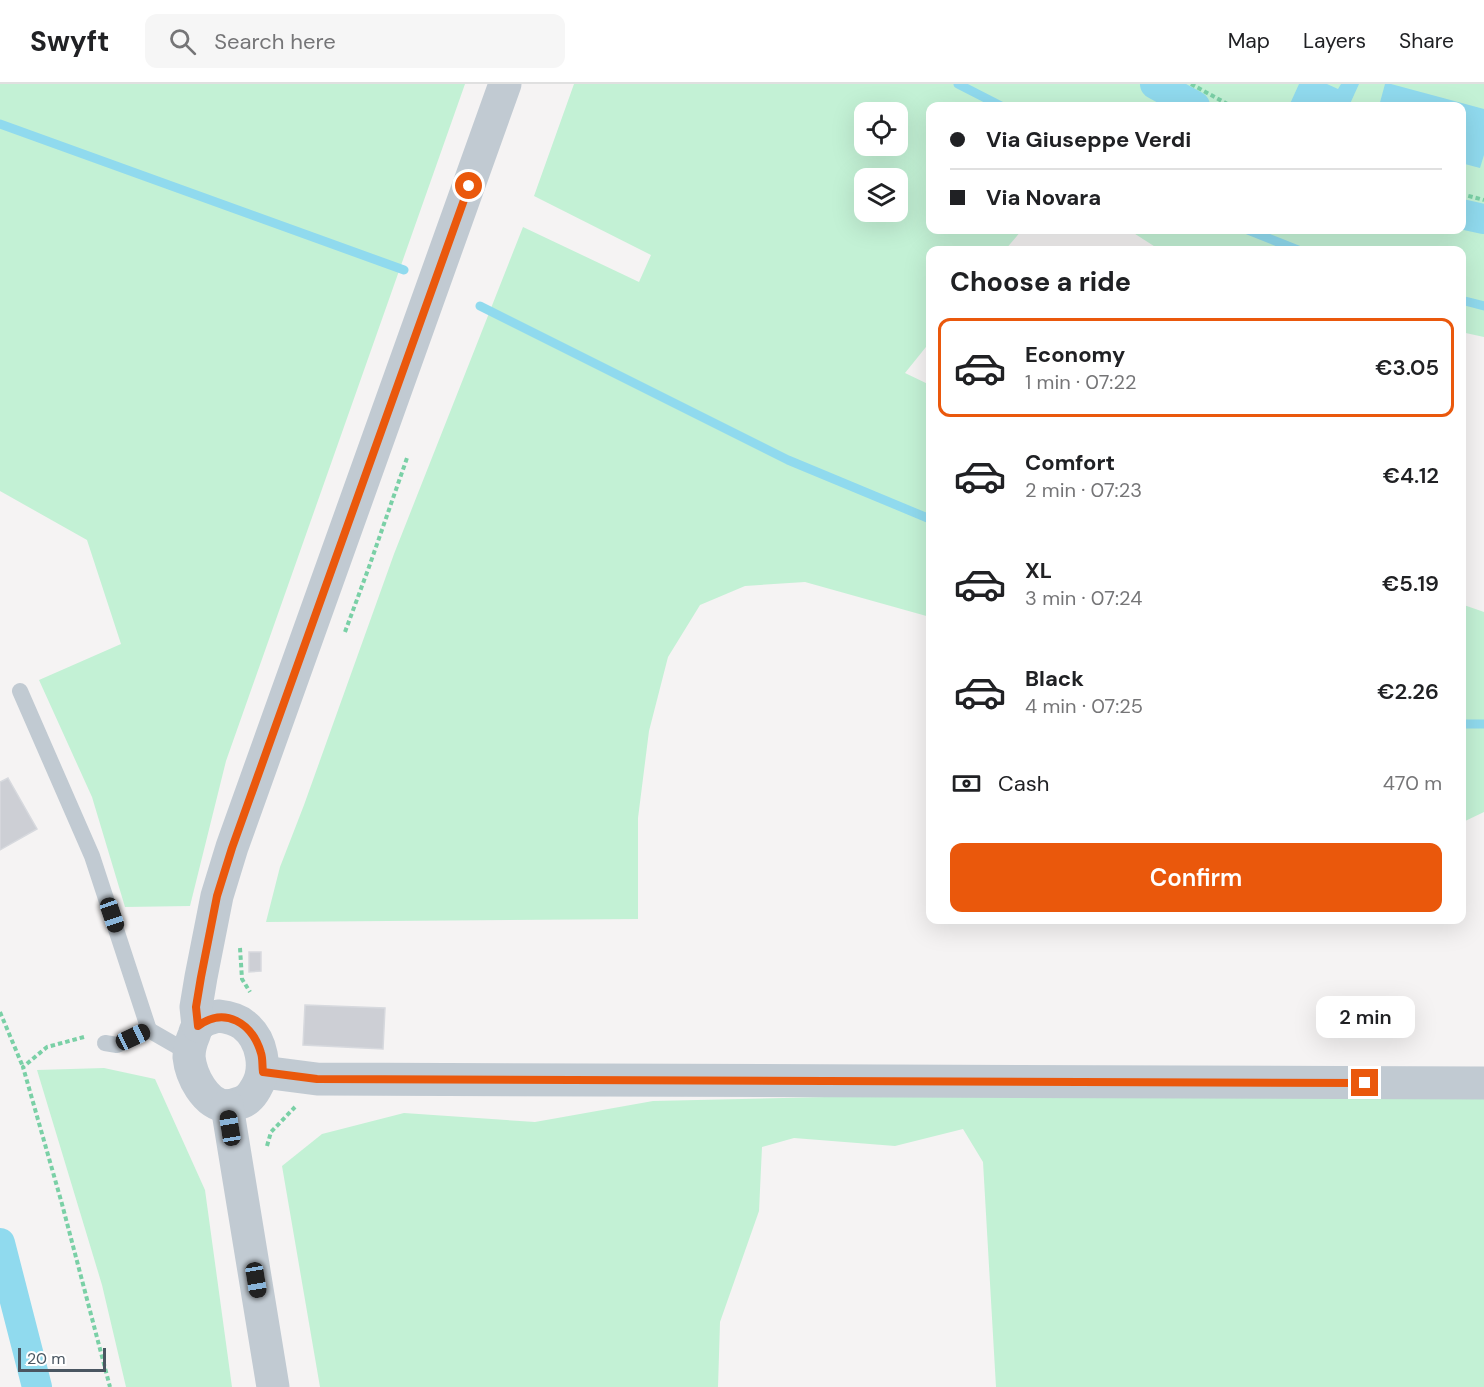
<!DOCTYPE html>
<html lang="en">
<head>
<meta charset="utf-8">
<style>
	body { margin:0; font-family:"DM Sans",sans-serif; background:#f6f6f6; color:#202124; height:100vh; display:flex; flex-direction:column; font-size:22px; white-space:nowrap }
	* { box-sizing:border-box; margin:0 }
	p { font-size:20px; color:#757577 }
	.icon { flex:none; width:33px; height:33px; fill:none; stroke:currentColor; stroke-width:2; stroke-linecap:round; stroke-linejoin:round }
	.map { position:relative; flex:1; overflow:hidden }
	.side { position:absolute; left:926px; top:162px; width:540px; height:678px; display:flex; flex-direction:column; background:#fff; border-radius:12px; box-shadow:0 6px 24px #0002 }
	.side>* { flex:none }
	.hud { position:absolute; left:926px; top:18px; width:540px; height:132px; border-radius:12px; box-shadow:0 6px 24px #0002; display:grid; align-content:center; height:132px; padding:0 24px; background:#fff }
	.tools { position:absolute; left:854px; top:18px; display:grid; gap:12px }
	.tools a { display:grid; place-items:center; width:54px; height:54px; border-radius:12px; background:#fff; box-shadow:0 6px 24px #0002; font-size:30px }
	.scale { position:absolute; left:18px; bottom:15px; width:88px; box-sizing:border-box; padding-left:6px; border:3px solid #4a5661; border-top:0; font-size:16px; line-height:21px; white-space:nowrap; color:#4a5661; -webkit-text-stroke:4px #fff; paint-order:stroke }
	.end { position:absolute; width:27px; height:27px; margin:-14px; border:8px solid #ea580c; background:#fff; box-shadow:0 0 0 3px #fff }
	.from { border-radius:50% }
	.bubble { position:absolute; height:42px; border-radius:12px; background:#fff; box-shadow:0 6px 24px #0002; font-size:20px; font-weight:600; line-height:42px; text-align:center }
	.car { position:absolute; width:18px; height:36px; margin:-18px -9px; border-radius:8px; box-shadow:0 0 4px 2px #0007; background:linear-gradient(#222 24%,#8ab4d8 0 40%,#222 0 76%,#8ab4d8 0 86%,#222 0) }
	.hud b { display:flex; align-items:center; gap:21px; height:57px; font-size:22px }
	.hud b+b { border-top:2px solid #e0e0e0 }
	.hud i { width:15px; height:15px; background:#202124 }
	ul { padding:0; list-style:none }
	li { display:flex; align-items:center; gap:18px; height:99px; margin:0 12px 9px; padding:0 12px; border:3px solid transparent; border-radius:12px }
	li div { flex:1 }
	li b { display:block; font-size:22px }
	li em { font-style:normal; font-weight:600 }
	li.selected { border-color:#ea580c }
	li>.icon { width:54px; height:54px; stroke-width:1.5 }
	h2 { padding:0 24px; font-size:27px; line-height:72px }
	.pay { display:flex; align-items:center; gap:15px; height:66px; padding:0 24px; font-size:22px }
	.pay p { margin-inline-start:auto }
	.button { display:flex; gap:12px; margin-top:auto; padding:12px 24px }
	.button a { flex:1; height:69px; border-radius:12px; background:#ea580c; color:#fff; font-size:24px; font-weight:600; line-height:69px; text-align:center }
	header { display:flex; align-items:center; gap:36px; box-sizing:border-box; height:84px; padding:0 30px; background:#fff; border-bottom:2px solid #e0e0e0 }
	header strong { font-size:28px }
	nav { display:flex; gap:33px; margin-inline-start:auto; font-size:21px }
	.search { width:420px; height:54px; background:#f6f6f6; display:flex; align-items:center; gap:15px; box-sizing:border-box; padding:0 21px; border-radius:12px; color:#757577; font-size:22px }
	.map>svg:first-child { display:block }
	.green { fill:#c3f1d5; fill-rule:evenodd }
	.water { fill:#90daee }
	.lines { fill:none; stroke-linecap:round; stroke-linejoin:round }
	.stream { stroke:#90daee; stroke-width:9 }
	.canal { stroke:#90daee; stroke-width:30 }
	.building { fill:#cdcfd5; stroke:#d7d9de; stroke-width:1.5 }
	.path { stroke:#7ad0a6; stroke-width:4; stroke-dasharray:4.5 3; stroke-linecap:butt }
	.service { stroke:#c1cad2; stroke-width:16 }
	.minor { stroke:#c1cad2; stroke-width:33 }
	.tertiary { stroke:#c1cad2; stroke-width:33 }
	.route { stroke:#ea580c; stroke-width:8 }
</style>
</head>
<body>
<header>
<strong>Swyft</strong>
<div class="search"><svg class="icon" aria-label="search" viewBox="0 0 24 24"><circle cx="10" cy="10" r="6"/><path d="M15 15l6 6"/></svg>Search here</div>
<nav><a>Map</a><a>Layers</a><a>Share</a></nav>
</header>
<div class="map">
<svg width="1484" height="1303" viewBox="0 0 1484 1303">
	<rect width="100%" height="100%" fill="#f5f3f3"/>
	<!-- green -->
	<g class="green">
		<path d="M 0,0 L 465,0 L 226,677 L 190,822 L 125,823 L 92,713 L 39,596 L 121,560 L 87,456 L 0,407 Z"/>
		<path d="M 574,0 L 1484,0 L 1484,253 L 1461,248 L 1461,166 L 1160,166 L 1129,146 L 1461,146 L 1461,22 L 930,22 L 930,146 L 1022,146 L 1005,166 L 930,166 L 930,258 L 905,289 L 930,301 L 930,533 L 805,498 L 745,502 L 700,521 L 668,573 L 649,647 L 638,734 L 638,835 L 266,838 L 280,783 L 304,721 L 394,470 L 523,143 L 639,198 L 651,171 L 534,112 ZM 864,28 L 897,28 L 897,62 L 864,62 ZM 864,94 L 897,94 L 897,128 L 864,128 Z"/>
		<path d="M 1461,520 L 1484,528 L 1484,728 L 1461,739 Z"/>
		<path d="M 104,984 L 155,995 L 205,1106 L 232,1303 L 126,1303 L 102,1201 L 37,986 Z"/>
		<path d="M 996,1009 L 1484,1010 L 1484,1303 L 996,1303 L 983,1078 L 963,1045 L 895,1062 L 794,1054 L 762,1063 L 759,1127 L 720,1238 L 718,1303 L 320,1303 L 282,1082 L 322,1050 L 404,1029 L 535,1038 L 653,1017 Z"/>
	</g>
	<!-- water -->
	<g class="water">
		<path d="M 1299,0 L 1327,0 L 1338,5 L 1341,0 L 1359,0 L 1349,22 L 1289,22 Z"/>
		<path d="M 1385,0 L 1391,0 L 1484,25 L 1484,71 L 1480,84 L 1461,79 L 1461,22 L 1379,22 Z"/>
	</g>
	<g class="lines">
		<!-- stream -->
		<g class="stream">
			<path d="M 958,0 L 1001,22"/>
			<path d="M 0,40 L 404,186"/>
			<path d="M 1248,146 L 1298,166"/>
			<path d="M 1461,216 L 1484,222"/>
			<path d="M 480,222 L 788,376 L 930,435"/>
			<path d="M 1461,640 L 1484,640"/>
		</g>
		<!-- canal -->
		<g class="canal">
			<path d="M 1155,0 L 1195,22"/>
			<path d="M 1461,130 L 1484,135"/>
			<path d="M 0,1159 L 37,1303"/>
		</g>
	</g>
	<!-- building -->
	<g class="building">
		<path d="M 8,694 L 37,745 L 0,766 L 0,698 Z"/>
		<path d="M 249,868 L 261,868 L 261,887 L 249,888 Z"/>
		<path d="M 305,921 L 385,924 L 383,965 L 303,961 Z"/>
	</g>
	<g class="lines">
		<!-- path -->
		<g class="path">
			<path d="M 1191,0 L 1231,22"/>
			<path d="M 1461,110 L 1484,116"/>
			<path d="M 345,548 L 369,483 L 407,374"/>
			<path d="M 240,864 L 242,895 L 250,908"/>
			<path d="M 0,928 L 23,983"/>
			<path d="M 84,953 L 47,963 L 23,983 L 62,1120 L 110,1303"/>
			<path d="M 267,1062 L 271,1048 L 295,1023"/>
		</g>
		<!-- service -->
		<g class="service">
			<path d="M 20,607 L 92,772 L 149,946"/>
			<path d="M 105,959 L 117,961 L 149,946 L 189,969"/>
		</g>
		<!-- minor -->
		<path class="minor" d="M 263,988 L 317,995 L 1484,999"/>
		<!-- tertiary -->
		<g class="tertiary">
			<path d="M 218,932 C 227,933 237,935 244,941 C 262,955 268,985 256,1004 C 251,1013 246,1018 236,1020 C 235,1021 227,1022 226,1022 C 205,1020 191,992 189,973 C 189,965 191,958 194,951 C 195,948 196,944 198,942 C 202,936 211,934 218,932 Z"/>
			<path d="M 198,942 L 196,923 L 201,893 L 217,812 L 232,763 L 505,0"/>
			<path d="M 227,1022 L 273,1303"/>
		</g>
	</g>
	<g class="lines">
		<!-- route -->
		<path class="route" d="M 469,102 L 232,764 L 217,812 L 201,893 L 196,923 L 198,942 C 225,922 252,939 261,969 C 263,975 262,982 263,988 L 317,995 L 1365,999"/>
	</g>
</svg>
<div class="tools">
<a><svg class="icon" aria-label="locate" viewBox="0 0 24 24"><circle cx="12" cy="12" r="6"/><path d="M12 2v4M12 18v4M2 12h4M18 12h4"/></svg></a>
<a><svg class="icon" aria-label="layers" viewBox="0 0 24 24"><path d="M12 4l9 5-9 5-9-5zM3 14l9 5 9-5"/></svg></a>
</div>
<div class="scale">20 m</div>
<i class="end from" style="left:469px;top:102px"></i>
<i class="end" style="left:1365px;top:999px"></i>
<div class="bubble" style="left:1316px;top:912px;width:99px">2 min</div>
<i class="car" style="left:112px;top:831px;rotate:161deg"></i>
<i class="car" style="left:133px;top:953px;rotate:65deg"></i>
<i class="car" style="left:230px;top:1044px;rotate:351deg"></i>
<i class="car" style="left:256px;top:1196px;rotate:171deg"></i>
<div class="hud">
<b><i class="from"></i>Via Giuseppe Verdi</b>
<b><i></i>Via Novara</b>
</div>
<section class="side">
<h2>Choose a ride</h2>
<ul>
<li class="selected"><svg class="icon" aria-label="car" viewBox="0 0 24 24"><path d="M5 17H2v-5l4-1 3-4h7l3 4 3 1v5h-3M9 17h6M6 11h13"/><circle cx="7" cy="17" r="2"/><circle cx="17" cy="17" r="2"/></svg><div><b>Economy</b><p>1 min · 07:22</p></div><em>€3.05</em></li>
<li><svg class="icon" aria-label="car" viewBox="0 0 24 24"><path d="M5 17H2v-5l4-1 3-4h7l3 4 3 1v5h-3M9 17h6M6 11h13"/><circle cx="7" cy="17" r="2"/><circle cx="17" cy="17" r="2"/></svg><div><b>Comfort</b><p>2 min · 07:23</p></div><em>€4.12</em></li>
<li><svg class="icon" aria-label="car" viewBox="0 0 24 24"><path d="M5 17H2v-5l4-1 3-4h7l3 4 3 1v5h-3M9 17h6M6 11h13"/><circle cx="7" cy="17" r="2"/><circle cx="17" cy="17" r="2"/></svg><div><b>XL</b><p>3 min · 07:24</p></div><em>€5.19</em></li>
<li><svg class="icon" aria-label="car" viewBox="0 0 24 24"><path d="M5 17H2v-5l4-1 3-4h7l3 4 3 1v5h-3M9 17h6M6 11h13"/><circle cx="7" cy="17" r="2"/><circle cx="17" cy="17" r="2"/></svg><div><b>Black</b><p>4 min · 07:25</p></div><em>€2.26</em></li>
</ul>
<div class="pay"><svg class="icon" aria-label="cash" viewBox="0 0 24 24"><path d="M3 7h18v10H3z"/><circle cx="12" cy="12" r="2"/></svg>Cash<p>470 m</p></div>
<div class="button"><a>Confirm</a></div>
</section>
</div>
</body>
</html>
